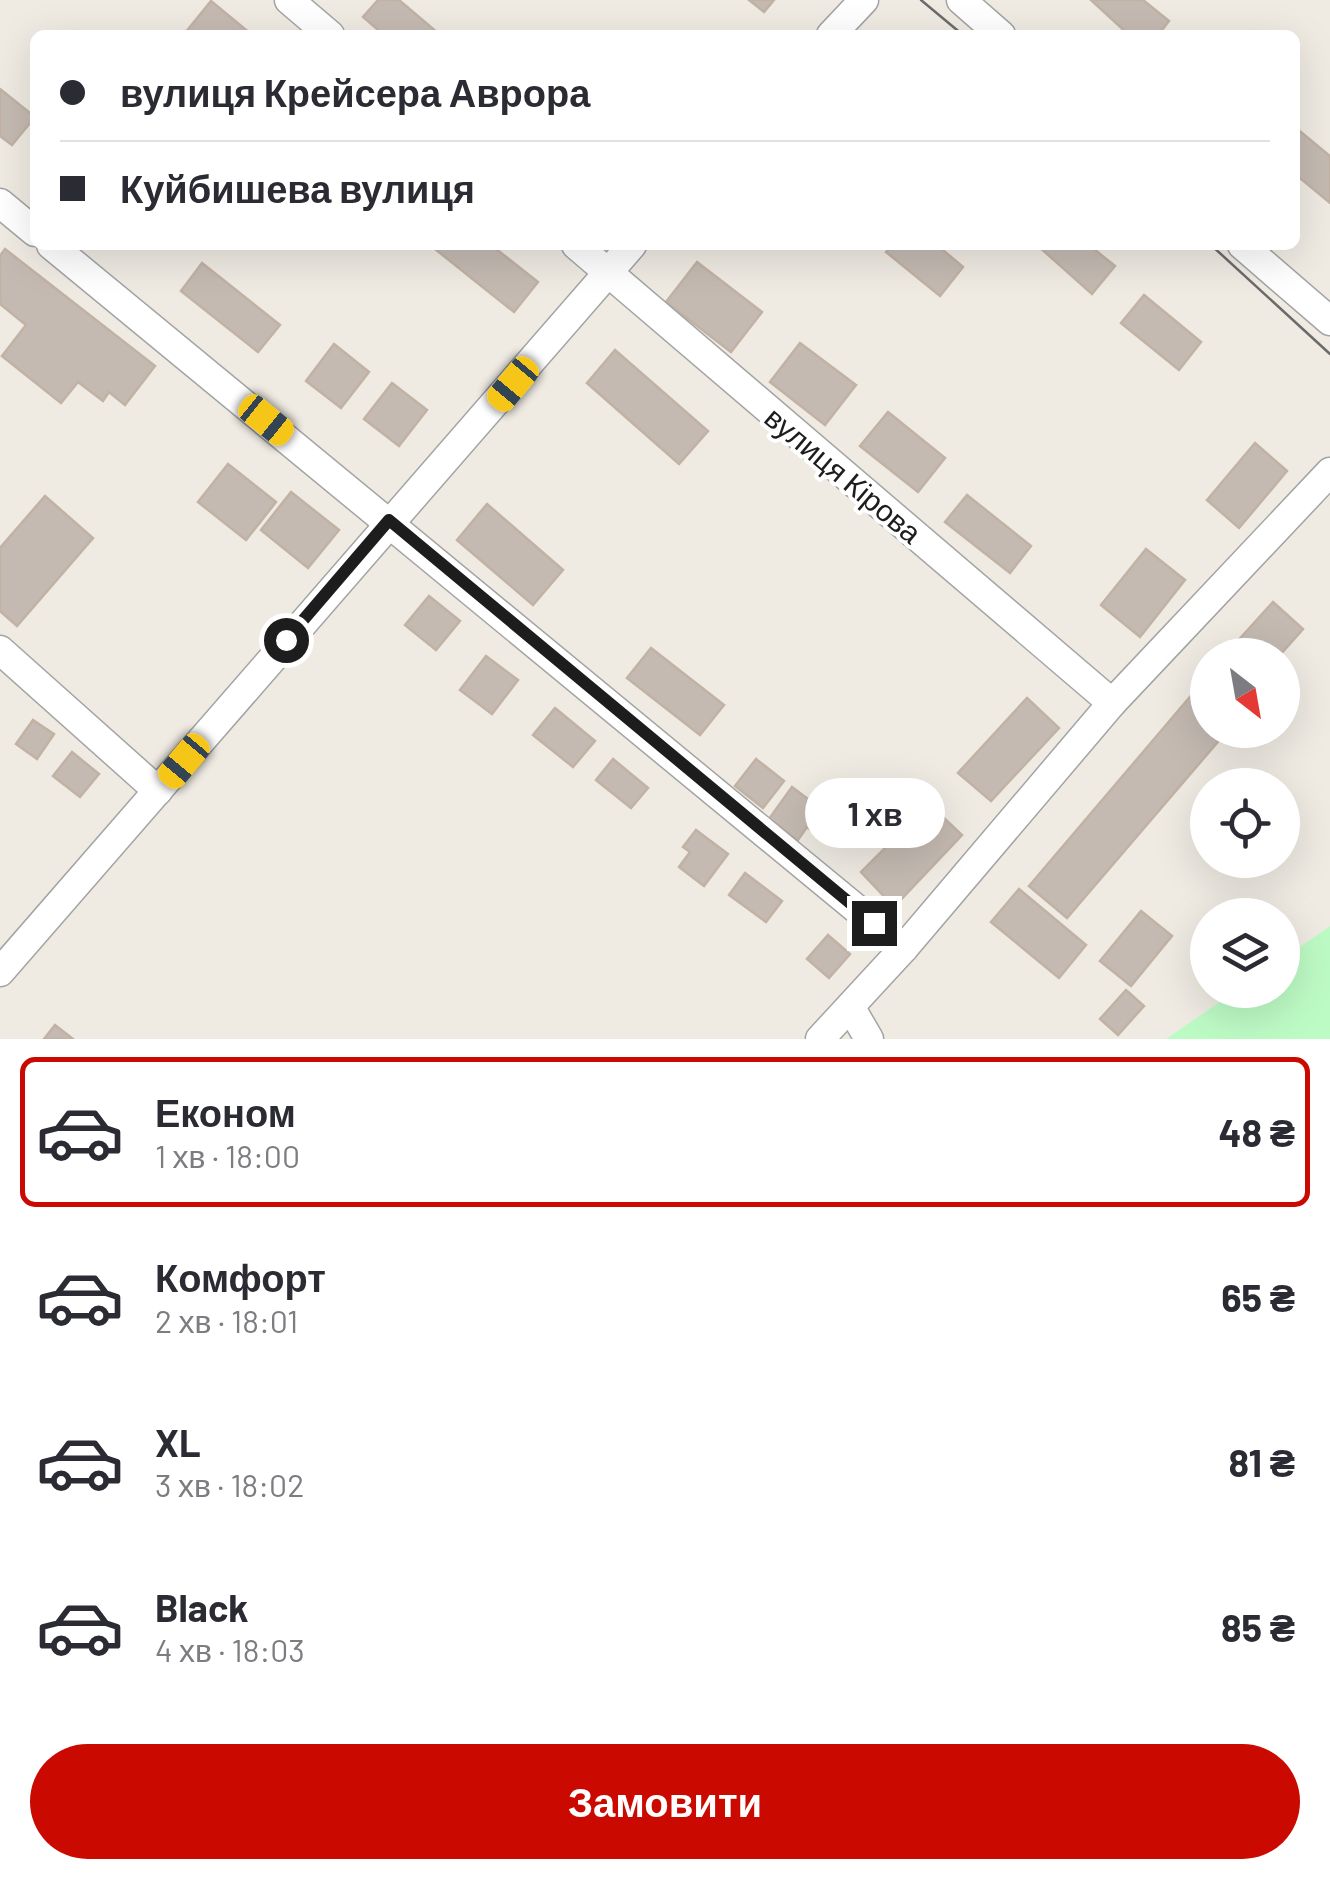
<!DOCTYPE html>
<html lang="uk">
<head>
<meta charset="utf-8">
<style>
	body { margin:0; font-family:Barlow,sans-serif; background:#f2f2f3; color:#2b2b33; height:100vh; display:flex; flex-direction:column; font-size:38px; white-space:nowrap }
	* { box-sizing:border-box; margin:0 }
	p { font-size:32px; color:#7c7c81 }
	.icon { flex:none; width:55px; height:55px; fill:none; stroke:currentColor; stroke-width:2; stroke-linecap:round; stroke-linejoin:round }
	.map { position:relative; height:1039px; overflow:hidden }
	.side { display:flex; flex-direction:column; background:#fff; flex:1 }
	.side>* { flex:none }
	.guide { position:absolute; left:30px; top:30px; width:1270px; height:220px; border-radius:15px; box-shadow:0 10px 40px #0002; display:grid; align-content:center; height:220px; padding:0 30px; background:#fff }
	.needle { width:65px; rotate:149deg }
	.fabs { position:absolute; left:1190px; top:638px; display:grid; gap:20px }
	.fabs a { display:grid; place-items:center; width:110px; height:110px; border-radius:50%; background:#fff; box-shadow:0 10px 40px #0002; font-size:50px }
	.end { position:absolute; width:45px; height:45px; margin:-22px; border:12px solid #1d1d1d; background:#fff; box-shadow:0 0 0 5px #fff }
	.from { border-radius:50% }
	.bubble { position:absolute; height:70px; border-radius:35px; background:#fff; box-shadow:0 10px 40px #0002; font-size:32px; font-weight:700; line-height:70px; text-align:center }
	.car { position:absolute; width:30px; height:60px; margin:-30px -15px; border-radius:12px; box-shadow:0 0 8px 2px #0007; background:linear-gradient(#f5c518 24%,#345 0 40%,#f5c518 0 76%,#345 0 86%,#f5c518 0) }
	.guide b { display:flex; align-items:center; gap:35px; height:95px; font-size:38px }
	.guide b+b { border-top:2px solid #e1e1e2 }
	.guide i { width:25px; height:25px; background:#2b2b33 }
	ul { padding:18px 0 0; list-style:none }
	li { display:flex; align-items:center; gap:30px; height:150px; margin:0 20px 15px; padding:0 10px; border:5px solid transparent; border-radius:15px }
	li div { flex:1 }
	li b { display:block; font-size:38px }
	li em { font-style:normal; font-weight:700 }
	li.active { border-color:#ca0900 }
	li>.icon { width:90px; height:90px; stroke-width:1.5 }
	.button { display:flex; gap:20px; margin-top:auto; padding:20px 30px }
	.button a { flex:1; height:115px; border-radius:60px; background:#ca0900; color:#fff; font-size:40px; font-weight:700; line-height:115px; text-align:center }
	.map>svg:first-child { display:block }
	.park { fill:#bdfbc5 }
	.building { fill:#c4bab2; stroke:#c1b2a4; stroke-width:2.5 }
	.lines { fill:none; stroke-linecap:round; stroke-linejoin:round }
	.minor-casing { stroke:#a4a4a4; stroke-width:31 }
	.minor { stroke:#fff; stroke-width:28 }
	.tram { stroke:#6b6b6b; stroke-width:2.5 }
	.route { stroke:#1d1d1d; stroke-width:12 }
	.labels { text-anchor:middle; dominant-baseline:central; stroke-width:8; stroke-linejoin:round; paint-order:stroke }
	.street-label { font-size:30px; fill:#1d1d1d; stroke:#fff }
</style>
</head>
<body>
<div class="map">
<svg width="1330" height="1039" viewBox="0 0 1330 1039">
	<rect width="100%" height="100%" fill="#efebe3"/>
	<!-- park -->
	<path class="park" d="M 1330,926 L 1330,1039 L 1166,1039 L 1237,990 L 1282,990 L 1283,959 Z"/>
	<!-- building -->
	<g class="building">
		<path d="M 378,0 L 399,0 L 438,33 L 384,35 L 363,17 Z"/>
		<path d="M 749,0 L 774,0 L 764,12 Z"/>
		<path d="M 1091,0 L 1143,0 L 1169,21 L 1158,35 L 1129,35 Z"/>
		<path d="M 211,1 L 252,35 L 185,33 Z"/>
		<path d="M 0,89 L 35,117 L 12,145 L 0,136 Z"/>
		<path d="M 1296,128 L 1330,156 L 1330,203 L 1295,174 Z"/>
		<path d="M 438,245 L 491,245 L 538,282 L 514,312 L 435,249 Z"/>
		<path d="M 892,245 L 937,245 L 963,267 L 940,296 L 886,252 Z"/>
		<path d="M 1037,245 L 1089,245 L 1115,266 L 1092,294 Z"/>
		<path d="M 5,249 L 155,366 L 125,405 L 109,392 L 103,401 L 78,382 L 61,403 L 2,356 L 26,325 L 0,304 L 0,256 Z"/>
		<path d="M 697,262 L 762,312 L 731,352 L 666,302 Z"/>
		<path d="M 202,263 L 280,325 L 258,352 L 181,291 Z"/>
		<path d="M 1144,295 L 1201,342 L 1179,370 L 1121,323 Z"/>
		<path d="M 800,343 L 856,385 L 825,425 L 770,382 Z"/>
		<path d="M 334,344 L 369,372 L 341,408 L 306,381 Z"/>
		<path d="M 615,350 L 708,431 L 679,464 L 587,383 Z"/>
		<path d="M 392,383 L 427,410 L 399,446 L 364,419 Z"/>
		<path d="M 888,412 L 945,458 L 918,492 L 860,446 Z"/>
		<path d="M 1255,443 L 1287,471 L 1239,528 L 1207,500 Z"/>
		<path d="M 228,464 L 276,502 L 246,540 L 198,502 Z"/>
		<path d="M 291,492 L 339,530 L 308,568 L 261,530 Z"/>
		<path d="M 967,495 L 1031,546 L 1010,573 L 945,522 Z"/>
		<path d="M 45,496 L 93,538 L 17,626 L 0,611 L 0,548 Z"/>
		<path d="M 487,504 L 563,570 L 533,605 L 457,540 Z"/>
		<path d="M 1146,549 L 1185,580 L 1140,637 L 1101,605 Z"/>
		<path d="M 429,596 L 460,621 L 436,650 L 405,625 Z"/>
		<path d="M 1273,602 L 1303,629 L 1280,655 L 1225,655 Z"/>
		<path d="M 651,648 L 724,705 L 700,735 L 627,678 Z"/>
		<path d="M 486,656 L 518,680 L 492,714 L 460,690 Z"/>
		<path d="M 1201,684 L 1208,689 L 1208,730 L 1228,730 L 1067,918 L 1029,886 Z"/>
		<path d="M 1027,698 L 1059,728 L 991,801 L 958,773 Z"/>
		<path d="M 555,708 L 595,741 L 573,767 L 533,735 Z"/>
		<path d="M 33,720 L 54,734 L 37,759 L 16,744 Z"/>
		<path d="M 72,752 L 99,774 L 80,797 L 53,776 Z"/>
		<path d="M 613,759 L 648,788 L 631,808 L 596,780 Z"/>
		<path d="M 756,759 L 784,781 L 763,808 L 735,786 Z"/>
		<path d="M 792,787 L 844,826 L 830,844 L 807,827 L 798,840 L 769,819 Z"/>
		<path d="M 929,804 L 962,835 L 894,907 L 861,872 Z"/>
		<path d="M 696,830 L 728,854 L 704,886 L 679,867 L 690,852 L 683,847 Z"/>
		<path d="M 745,873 L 782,901 L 766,922 L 729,895 Z"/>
		<path d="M 1019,889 L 1086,945 L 1059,978 L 991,922 Z"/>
		<path d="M 1141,911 L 1172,936 L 1131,986 L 1100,961 Z"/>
		<path d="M 828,935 L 850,954 L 829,978 L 807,959 Z"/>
		<path d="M 1126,990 L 1144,1006 L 1118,1035 L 1100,1019 Z"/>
		<path d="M 55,1025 L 73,1039 L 44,1039 Z"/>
	</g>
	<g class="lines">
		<!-- minor casing -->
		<g class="minor-casing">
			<g id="minor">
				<path d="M 289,0 L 330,35"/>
				<path d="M 961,0 L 1001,35"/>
				<path d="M 831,35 L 864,0"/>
				<path d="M 0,203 L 35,232"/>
				<path d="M 51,245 L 904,948"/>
				<path d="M 576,245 L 1112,703"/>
				<path d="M 1242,245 L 1330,321"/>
				<path d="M 0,650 L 158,791"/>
				<path d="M 0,972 L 632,245"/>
				<path d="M 851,1008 L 869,1039"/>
				<path d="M 820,1039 L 904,948 L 1112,703 L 1330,472"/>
			</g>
		</g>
		<!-- minor -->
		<use href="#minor" class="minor"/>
		<!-- tram -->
		<g class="tram">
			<path d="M 921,0 L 963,35"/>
			<path d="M 1211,245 L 1330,354"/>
		</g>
	</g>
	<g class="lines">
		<!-- route -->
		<path class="route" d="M 286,640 L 389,520 L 874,923"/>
	</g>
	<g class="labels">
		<!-- street labels -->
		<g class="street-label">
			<text transform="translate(844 474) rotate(40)">вулиця Кірова</text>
		</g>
	</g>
</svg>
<div class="fabs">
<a><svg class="needle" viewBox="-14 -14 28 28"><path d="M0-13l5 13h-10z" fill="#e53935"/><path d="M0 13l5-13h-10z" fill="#7c7c81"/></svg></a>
<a><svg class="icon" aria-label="locate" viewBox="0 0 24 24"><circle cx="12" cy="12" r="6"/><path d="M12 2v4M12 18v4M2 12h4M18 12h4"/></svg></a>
<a><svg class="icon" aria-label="layers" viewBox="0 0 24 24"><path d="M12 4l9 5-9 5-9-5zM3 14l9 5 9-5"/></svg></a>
</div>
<i class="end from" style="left:286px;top:640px"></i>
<i class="end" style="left:874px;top:923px"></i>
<div class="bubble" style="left:805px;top:778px;width:140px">1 хв</div>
<i class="car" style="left:513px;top:384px;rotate:220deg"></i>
<i class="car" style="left:266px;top:420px;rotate:129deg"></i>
<i class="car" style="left:184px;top:761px;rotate:220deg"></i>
<div class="guide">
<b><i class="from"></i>вулиця Крейсера Аврора</b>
<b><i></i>Куйбишева вулиця</b>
</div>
</div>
<section class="side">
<ul>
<li class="active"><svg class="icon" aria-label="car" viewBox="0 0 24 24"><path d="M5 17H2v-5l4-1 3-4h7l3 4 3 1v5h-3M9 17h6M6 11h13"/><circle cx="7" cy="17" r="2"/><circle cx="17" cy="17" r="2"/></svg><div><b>Економ</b><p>1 хв · 18:00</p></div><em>48 ₴</em></li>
<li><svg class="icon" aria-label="car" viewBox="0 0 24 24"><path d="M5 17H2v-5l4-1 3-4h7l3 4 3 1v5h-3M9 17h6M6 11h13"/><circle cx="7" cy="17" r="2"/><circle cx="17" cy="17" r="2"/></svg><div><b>Комфорт</b><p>2 хв · 18:01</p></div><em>65 ₴</em></li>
<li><svg class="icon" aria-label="car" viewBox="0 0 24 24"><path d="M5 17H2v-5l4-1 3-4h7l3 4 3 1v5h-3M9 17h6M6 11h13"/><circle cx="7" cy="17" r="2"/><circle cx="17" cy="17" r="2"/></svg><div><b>XL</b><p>3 хв · 18:02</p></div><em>81 ₴</em></li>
<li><svg class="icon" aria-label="car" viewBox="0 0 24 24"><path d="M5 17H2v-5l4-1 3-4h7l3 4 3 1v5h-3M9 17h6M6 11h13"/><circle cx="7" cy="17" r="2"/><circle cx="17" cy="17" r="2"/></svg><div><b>Black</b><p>4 хв · 18:03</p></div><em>85 ₴</em></li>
</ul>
<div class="button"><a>Замовити</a></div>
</section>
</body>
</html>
